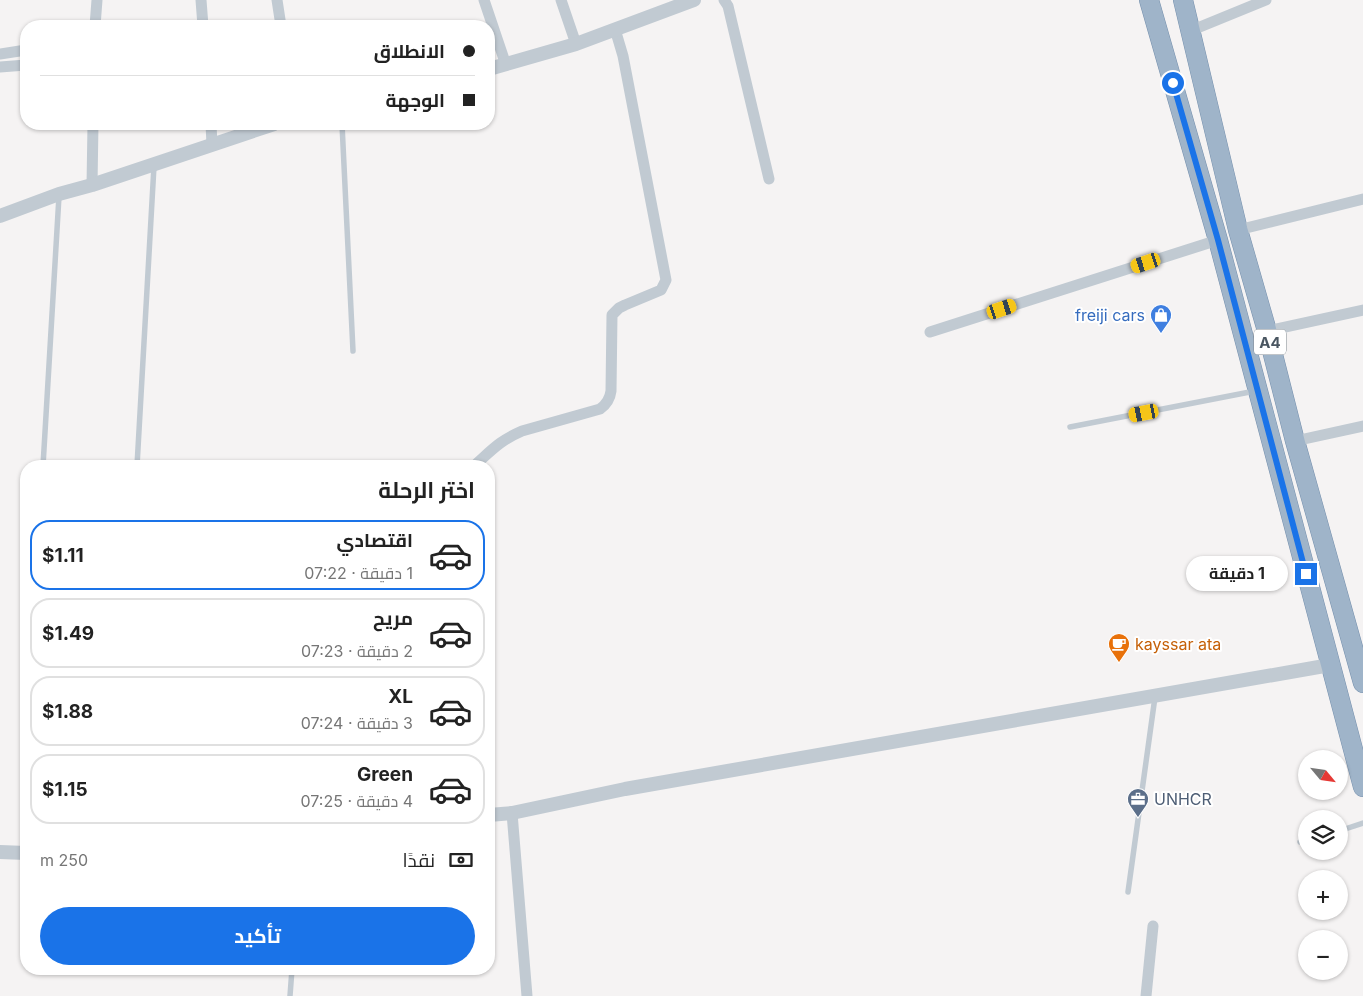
<!DOCTYPE html>
<html lang="ar">
<head>
<meta charset="utf-8">
<style>
	body { margin:0; font-family:Inter,Cairo,sans-serif; background:#f6f6f6; color:#222; direction:rtl; height:100vh; display:flex; flex-direction:column; font-size:19px; white-space:nowrap }
	* { box-sizing:border-box; margin:0 }
	p { font-size:16px; color:#767676 }
	.icon { flex:none; width:28px; height:28px; fill:none; stroke:currentColor; stroke-width:2; stroke-linecap:round; stroke-linejoin:round }
	.map { position:relative; flex:1; overflow:hidden; direction:ltr }
	.details { position:absolute; left:20px; top:460px; width:475px; height:515px; display:flex; flex-direction:column; background:#fff; border-radius:20px; box-shadow:0 1px 4px #0004; direction:rtl }
	.details>* { flex:none }
	.top-card { position:absolute; left:20px; top:20px; width:475px; height:110px; border-radius:20px; box-shadow:0 1px 4px #0004; direction:rtl; display:grid; align-content:center; height:110px; padding:0 20px; background:#fff }
	.needle { width:32px; rotate:119deg }
	.controls { position:absolute; left:1298px; top:750px; display:grid; gap:10px }
	.controls a { display:grid; place-items:center; width:50px; height:50px; border-radius:50%; background:#fff; box-shadow:0 1px 4px #0004; font-size:25px }
	.end { position:absolute; width:22px; height:22px; margin:-11px; border:6px solid #1a73e8; background:#fff; box-shadow:0 0 0 2px #fff }
	.from { border-radius:50% }
	.bubble { position:absolute; height:35px; border-radius:18px; background:#fff; box-shadow:0 1px 4px #0004; font-size:16px; font-weight:700; line-height:35px; text-align:center; direction:rtl }
	.car { position:absolute; width:15px; height:30px; margin:-15px -8px; border-radius:6px; box-shadow:0 0 4px 1px #0007; background:linear-gradient(#f5c518 24%,#345 0 40%,#f5c518 0 76%,#345 0 86%,#f5c518 0) }
	.top-card b { display:flex; align-items:center; gap:18px; height:48px; font-size:19px }
	.top-card b+b { border-top:1px solid #e0e0e0 }
	.top-card i { width:12px; height:12px; background:#222 }
	ul { padding:0; list-style:none }
	li { display:flex; align-items:center; gap:15px; height:70px; margin:0 10px 8px; padding:0 10px; border:2px solid #e0e0e0; border-radius:20px }
	li div { flex:1 }
	li b { display:block; font-size:19px }
	li em { font-style:normal; font-weight:700 }
	li.on { border-color:#1a73e8 }
	li>.icon { width:45px; height:45px; stroke-width:1.5 }
	h2 { padding:0 20px; font-size:22px; line-height:60px }
	.pay { display:flex; align-items:center; gap:12px; height:55px; padding:0 20px; font-size:19px }
	.pay p { margin-inline-start:auto }
	.button { display:flex; gap:10px; margin-top:auto; padding:10px 20px }
	.button a { flex:1; height:58px; border-radius:30px; background:#1a73e8; color:#fff; font-size:20px; font-weight:700; line-height:58px; text-align:center }
	.map>svg:first-child { display:block }
	.lines { fill:none; stroke-linecap:round; stroke-linejoin:round }
	.trunk-casing { stroke:#7690ad; stroke-width:20 }
	.service { stroke:#c1cad2; stroke-width:5.5 }
	.minor { stroke:#c1cad2; stroke-width:11 }
	.tertiary { stroke:#c1cad2; stroke-width:14 }
	.trunk { stroke:#9fb4c9; stroke-width:19 }
	.route { stroke:#1a73e8; stroke-width:6 }
	.labels { text-anchor:middle; dominant-baseline:central; stroke-width:4; stroke-linejoin:round; paint-order:stroke }
	.shield { fill:#fff; stroke:#808990; stroke-width:1 }
	.shield-label { font-size:15px; font-weight:bold; fill:#4a5661 }
	.shop-label { font-size:16px; fill:#366cbe; stroke:#fff; text-anchor:end }
	.food-label { font-size:16px; fill:#c56008; stroke:#fff; text-anchor:start }
	.service-label { font-size:16px; fill:#4e5e75; stroke:#fff; text-anchor:start }
</style>
</head>
<body>
<div class="map">
<svg width="1363" height="996" viewBox="0 0 1363 996">
	<rect width="100%" height="100%" fill="#f5f3f3"/>
	<g class="lines">
		<!-- trunk casing -->
		<g class="trunk-casing">
			<g id="trunk">
				<path d="M 1149,0 L 1218,240 L 1363,787"/>
				<path d="M 1183,0 L 1238,230 L 1267,331 L 1295,441 L 1363,683"/>
			</g>
		</g>
		<!-- service -->
		<g class="service">
			<path d="M 342,124 L 353,351"/>
			<path d="M 1070,427 L 1255,391"/>
			<path d="M 43,466 L 59,196"/>
			<path d="M 137,466 L 154,166"/>
			<path d="M 1339,831 L 1363,823"/>
			<path d="M 1300,842 L 1306,841"/>
			<path d="M 1128,892 L 1155,697"/>
			<path d="M 290,996 L 292,969"/>
		</g>
		<!-- minor -->
		<g class="minor">
			<path d="M 201,0 L 203,26"/>
			<path d="M 277,0 L 281,26"/>
			<path d="M 484,0 L 506,65"/>
			<path d="M 561,0 L 576,44"/>
			<path d="M 724,0 L 728,6 L 769,179"/>
			<path d="M 95,26 L 97,0"/>
			<path d="M 1190,31 L 1266,0"/>
			<path d="M 0,54 L 26,50"/>
			<path d="M 0,67 L 26,65"/>
			<path d="M 211,124 L 212,145"/>
			<path d="M 92,185 L 93,124"/>
			<path d="M 1238,230 L 1363,199"/>
			<path d="M 1267,331 L 1363,310"/>
			<path d="M 930,332 L 1218,240"/>
			<path d="M 1295,441 L 1363,426"/>
			<path d="M 474,466 C 492,450 499,441 522,431 L 600,409 C 607,404 610,399 611,391 L 612,315 L 619,308 L 625,305 L 661,290 L 666,280 L 623,56 L 615,29"/>
			<path d="M 512,813 L 527,996"/>
			<path d="M 1146,996 L 1153,926"/>
		</g>
		<!-- tertiary -->
		<g class="tertiary">
			<path d="M 489,69 L 576,44 L 694,0"/>
			<path d="M 0,216 L 59,194 L 92,185 L 274,124"/>
			<path d="M 489,815 L 512,813 L 625,789 L 1330,665"/>
			<path d="M 0,852 L 26,853"/>
		</g>
		<!-- trunk -->
		<use href="#trunk" class="trunk"/>
	</g>
	<g class="lines">
		<!-- route -->
		<path class="route" d="M 1173,83 L 1218,240 L 1306,574"/>
	</g>
	<!-- icons -->
	<defs>
		<g id="shop-pin" transform="scale(1.125)"><path d="M0 17L-7.5 6A9.5 9.5 0 1 1 7.5 6Z" fill="#3f7fe0" stroke="#fff"/><path d="M-5-2.5h2.3a2.7 3.5 0 0 1 5.4 0H5L5.5 6h-11ZM-1.5-2.5h3a1.5 2.3 0 0 0-3 0Z" fill="#fff"/></g>
		<g id="cafe-pin" transform="scale(1.125)"><path d="M0 17L-7.5 6A9.5 9.5 0 1 1 7.5 6Z" fill="#e8710a" stroke="#fff"/><path d="M-5.5-4.5H6V0H3Q3 3.5 0 3.5H-2.5Q-5.5 3.5-5.5 0ZM3-3.2v2h1.7v-2ZM-6 4.5H4V6H-6Z" fill="#fff"/></g>
		<g id="office-pin" transform="scale(1.125)"><path d="M0 17L-7.5 6A9.5 9.5 0 1 1 7.5 6Z" fill="#5c6f8a" stroke="#fff"/><path d="M-6-3h4V-5.5h4V-3h4V5H-6ZM-1-4.5V-3h2v-1.5ZM-6 0V1H6V0Z" fill="#fff"/></g>
	</defs>
	<g fill-rule="evenodd">
		<use href="#shop-pin" x="1161" y="315"/>
		<use href="#cafe-pin" x="1119" y="644"/>
		<use href="#office-pin" x="1138" y="799"/>
	</g>
	<g class="labels">
		<!-- shield labels -->
		<rect class="shield" x="1254" y="329.5" width="32" height="25" rx="4"/>
		<g class="shield-label">
			<text x="1270" y="342">A4</text>
		</g>
		<!-- shop labels -->
		<g class="shop-label">
			<text x="1145" y="315">freiji cars</text>
		</g>
		<!-- food labels -->
		<g class="food-label">
			<text x="1135" y="644">kayssar ata</text>
		</g>
		<!-- service labels -->
		<g class="service-label">
			<text x="1154" y="799">UNHCR</text>
		</g>
	</g>
</svg>
<div class="controls">
<a><svg class="needle" viewBox="-14 -14 28 28"><path d="M0-13l5 13h-10z" fill="#e53935"/><path d="M0 13l5-13h-10z" fill="#767676"/></svg></a>
<a><svg class="icon" aria-label="layers" viewBox="0 0 24 24"><path d="M12 4l9 5-9 5-9-5zM3 14l9 5 9-5"/></svg></a>
<a>+</a>
<a>−</a>
</div>
<i class="end from" style="left:1173px;top:83px"></i>
<i class="end" style="left:1306px;top:574px"></i>
<div class="bubble" style="left:1186px;top:556px;width:102px">1 دقيقة</div>
<i class="car" style="left:1146px;top:263px;rotate:252deg"></i>
<i class="car" style="left:1002px;top:309px;rotate:72deg"></i>
<i class="car" style="left:1144px;top:413px;rotate:259deg"></i>
<div class="top-card">
<b><i class="from"></i>الانطلاق</b>
<b><i></i>الوجهة</b>
</div>
<section class="details">
<h2>اختر الرحلة</h2>
<ul>
<li class="on"><svg class="icon" aria-label="car" viewBox="0 0 24 24"><path d="M5 17H2v-5l4-1 3-4h7l3 4 3 1v5h-3M9 17h6M6 11h13"/><circle cx="7" cy="17" r="2"/><circle cx="17" cy="17" r="2"/></svg><div><b>اقتصادي</b><p>1 دقيقة · 07:22</p></div><em>$1.11</em></li>
<li><svg class="icon" aria-label="car" viewBox="0 0 24 24"><path d="M5 17H2v-5l4-1 3-4h7l3 4 3 1v5h-3M9 17h6M6 11h13"/><circle cx="7" cy="17" r="2"/><circle cx="17" cy="17" r="2"/></svg><div><b>مريح</b><p>2 دقيقة · 07:23</p></div><em>$1.49</em></li>
<li><svg class="icon" aria-label="car" viewBox="0 0 24 24"><path d="M5 17H2v-5l4-1 3-4h7l3 4 3 1v5h-3M9 17h6M6 11h13"/><circle cx="7" cy="17" r="2"/><circle cx="17" cy="17" r="2"/></svg><div><b>XL</b><p>3 دقيقة · 07:24</p></div><em>$1.88</em></li>
<li><svg class="icon" aria-label="car" viewBox="0 0 24 24"><path d="M5 17H2v-5l4-1 3-4h7l3 4 3 1v5h-3M9 17h6M6 11h13"/><circle cx="7" cy="17" r="2"/><circle cx="17" cy="17" r="2"/></svg><div><b>Green</b><p>4 دقيقة · 07:25</p></div><em>$1.15</em></li>
</ul>
<div class="pay"><svg class="icon" aria-label="cash" viewBox="0 0 24 24"><path d="M3 7h18v10H3z"/><circle cx="12" cy="12" r="2"/></svg>نقدًا<p>250 m</p></div>
<div class="button"><a>تأكيد</a></div>
</section>
</div>
</body>
</html>
